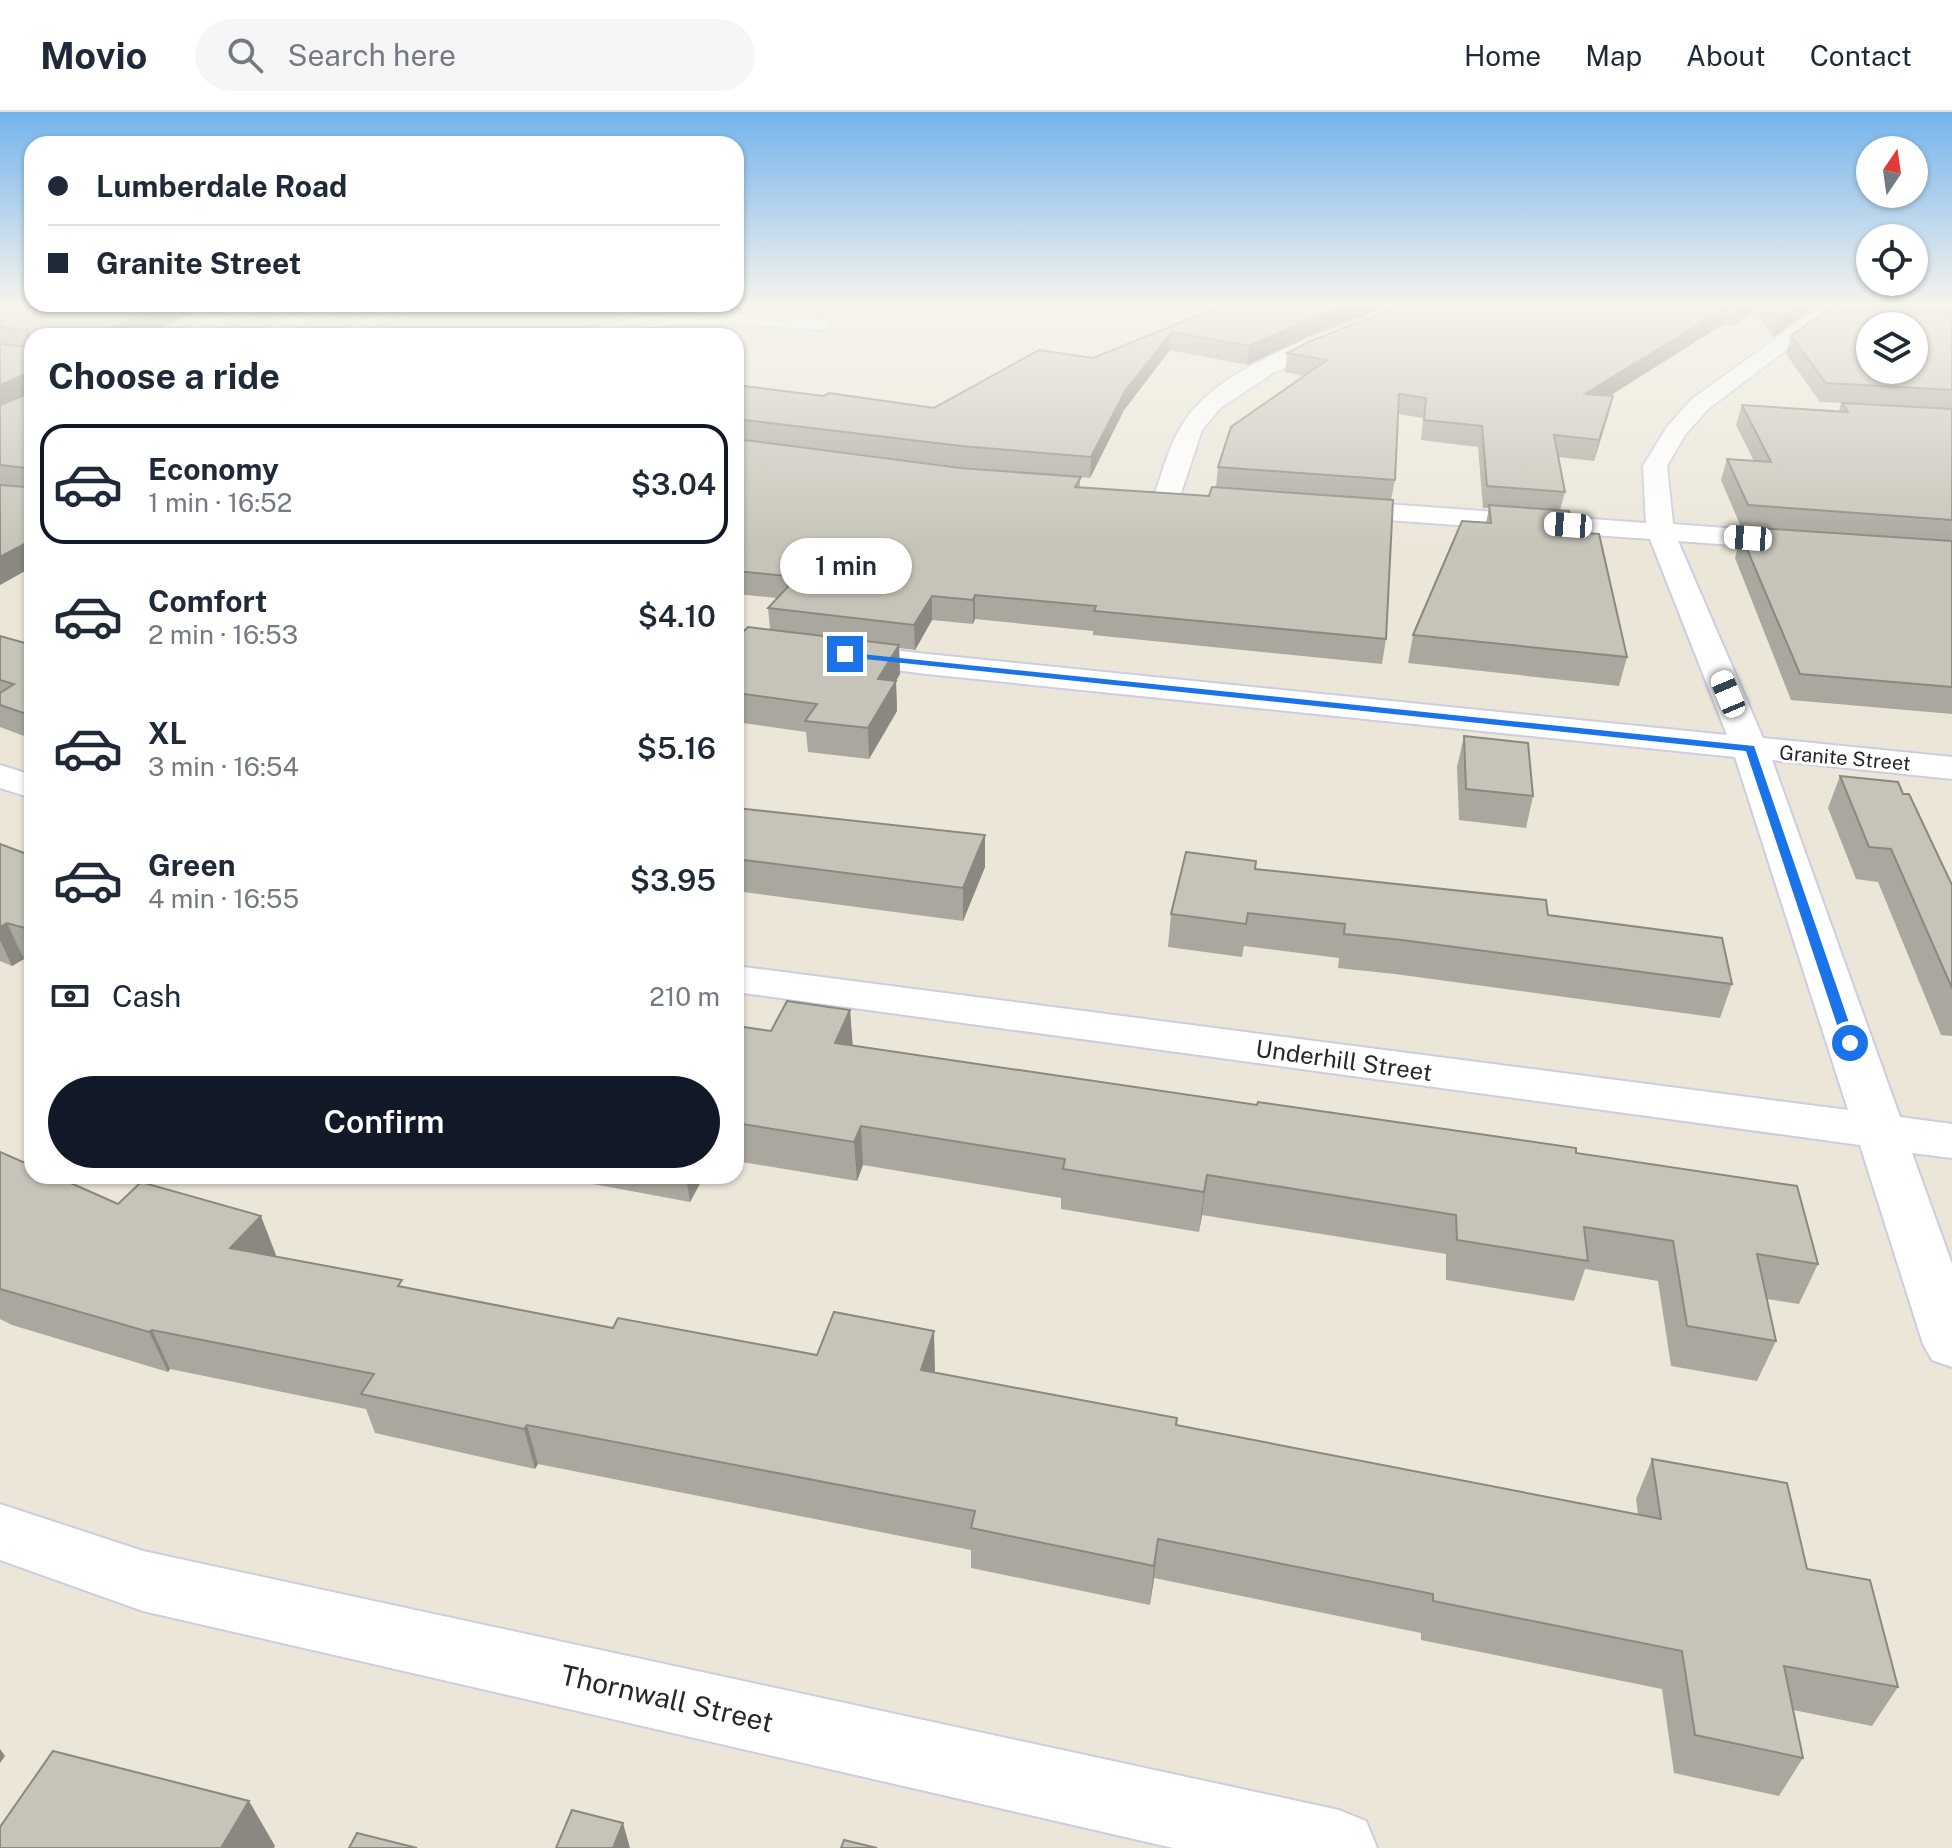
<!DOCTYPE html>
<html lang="en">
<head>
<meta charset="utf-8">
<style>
	body { margin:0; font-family:"Public Sans",sans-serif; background:#f6f6f7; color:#1f2937; height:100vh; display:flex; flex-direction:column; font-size:30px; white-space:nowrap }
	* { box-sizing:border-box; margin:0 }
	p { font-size:26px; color:#747a83 }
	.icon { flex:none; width:44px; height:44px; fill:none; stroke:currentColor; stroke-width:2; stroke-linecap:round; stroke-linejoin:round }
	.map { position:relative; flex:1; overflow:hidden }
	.panel { position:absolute; left:24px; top:216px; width:720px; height:856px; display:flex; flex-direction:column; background:#fff; border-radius:24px; box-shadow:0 2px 6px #0004 }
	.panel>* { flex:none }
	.banner { position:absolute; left:24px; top:24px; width:720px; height:176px; border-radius:24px; box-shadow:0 2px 6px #0004; display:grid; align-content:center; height:176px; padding:0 24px; background:#fff }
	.needle { width:52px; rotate:13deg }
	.controls { position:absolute; left:1856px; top:24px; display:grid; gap:16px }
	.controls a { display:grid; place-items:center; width:72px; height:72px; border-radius:50%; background:#fff; box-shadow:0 2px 6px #0004; font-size:40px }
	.end { position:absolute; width:36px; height:36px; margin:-18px; border:10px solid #1a73e8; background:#fff; box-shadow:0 0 0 4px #fff }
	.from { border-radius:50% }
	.bubble { position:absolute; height:56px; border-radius:28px; background:#fff; box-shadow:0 2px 6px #0004; font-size:26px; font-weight:600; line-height:56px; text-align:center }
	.car { position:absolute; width:24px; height:48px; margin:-24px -12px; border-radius:10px; box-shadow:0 0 6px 2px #0007; background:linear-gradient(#fff 24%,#345 0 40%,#fff 0 76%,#345 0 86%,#fff 0) }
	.banner b { display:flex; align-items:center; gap:28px; height:76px; font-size:30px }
	.banner b+b { border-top:2px solid #e0e1e3 }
	.banner i { width:20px; height:20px; background:#1f2937 }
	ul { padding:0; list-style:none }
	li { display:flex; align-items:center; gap:24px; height:120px; margin:0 16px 12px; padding:0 8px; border:4px solid transparent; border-radius:24px }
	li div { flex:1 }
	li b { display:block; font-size:30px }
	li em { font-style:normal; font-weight:600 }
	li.current { border-color:#111827 }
	li>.icon { width:72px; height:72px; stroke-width:1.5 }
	h2 { padding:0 24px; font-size:36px; line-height:96px }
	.pay { display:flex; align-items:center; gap:20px; height:88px; padding:0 24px; font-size:30px }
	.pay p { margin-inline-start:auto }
	.action { display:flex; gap:16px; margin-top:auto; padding:16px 24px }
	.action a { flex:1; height:92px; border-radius:48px; background:#111827; color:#fff; font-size:32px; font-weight:600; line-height:92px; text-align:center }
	header { display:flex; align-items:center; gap:48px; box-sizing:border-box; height:112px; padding:0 40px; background:#fff; border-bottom:2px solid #e0e1e3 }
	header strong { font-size:38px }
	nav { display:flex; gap:44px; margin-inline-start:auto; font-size:28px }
	.search { width:560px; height:72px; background:#f6f6f7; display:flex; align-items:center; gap:20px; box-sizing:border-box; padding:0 28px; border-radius:44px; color:#747a83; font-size:30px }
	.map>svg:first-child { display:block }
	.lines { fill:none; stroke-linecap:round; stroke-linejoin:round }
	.minor-casing { stroke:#cdcde1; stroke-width:4 }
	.minor { fill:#fff; fill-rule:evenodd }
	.wall { fill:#aaa89e; fill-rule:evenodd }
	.shaded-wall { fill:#8b8881 }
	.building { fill:#c6c3b8; stroke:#8b8881; stroke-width:2; fill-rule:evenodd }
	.route { fill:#1a73e8 }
	.labels { text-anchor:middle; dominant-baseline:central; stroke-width:6; stroke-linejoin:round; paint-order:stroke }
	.far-street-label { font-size:20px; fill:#272727; stroke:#fff }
	.street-label { font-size:24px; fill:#272727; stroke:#fff }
	.near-street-label { font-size:28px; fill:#272727; stroke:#fff }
</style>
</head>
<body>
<header>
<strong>Movio</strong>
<div class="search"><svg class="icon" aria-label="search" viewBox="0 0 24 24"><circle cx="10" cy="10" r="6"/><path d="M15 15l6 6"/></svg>Search here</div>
<nav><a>Home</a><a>Map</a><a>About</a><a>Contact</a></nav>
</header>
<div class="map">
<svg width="1952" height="1736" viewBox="0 0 1952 1736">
	<rect width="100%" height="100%" fill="#ebe6d8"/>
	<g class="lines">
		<!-- minor casing -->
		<g class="minor-casing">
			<g id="minor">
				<path d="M 234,194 L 260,194 L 201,224 L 175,224 L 178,220 Z"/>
				<path d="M 312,194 L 337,194 L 281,224 L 255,224 L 258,220 Z"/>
				<path d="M 386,194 L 410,194 L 358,224 L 333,224 Z"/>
				<path d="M 1399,194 L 1426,194 L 1273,261 L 1220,296 L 1202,318 L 1180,384 L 1176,390 L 1158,390 L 1154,384 C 1163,359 1169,332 1184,310 C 1223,249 1334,219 1399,194 Z"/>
				<path d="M 1818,199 L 1952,206 L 1952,218 L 1822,211 L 1708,297 L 1685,323 L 1667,354 L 1673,412 L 1802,422 L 1812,424 L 1816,430 L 1812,436 L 1802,438 L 1678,429 L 1763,626 L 1952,645 L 1952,667 L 1772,648 L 1900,1005 L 1952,1012 L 1952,1046 L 1912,1041 L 1952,1152 L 1952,1255 L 1932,1248 L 1923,1232 L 1860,1033 L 736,880 L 736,854 L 1848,998 L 1735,645 L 927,562 L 736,538 L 736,520 L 927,542 L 1727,623 L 1650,427 L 1332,404 L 1323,402 L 1319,396 L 1323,390 L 1332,388 L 1646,411 L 1643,354 L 1667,315 L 1692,287 L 1811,201 Z"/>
				<path d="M 701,200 L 821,206 L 831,212 L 821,218 C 771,214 721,210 672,213 C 638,215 607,224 573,224 L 576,220 L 641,204 Z"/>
				<path d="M 0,653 L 32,663 L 32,686 L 0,676 Z"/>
				<path d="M 0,1392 L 143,1439 L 1339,1698 L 1366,1709 L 1377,1736 L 1173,1736 L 143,1499 L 0,1448 Z"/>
			</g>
		</g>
		<!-- minor -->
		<use href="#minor" class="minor"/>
	</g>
	<!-- wall -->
	<g class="wall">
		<path d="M 0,194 L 210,194 L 140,224 L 32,224 L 32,455 L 0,473 Z"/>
		<path d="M 1221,194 L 1390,194 L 1312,223 L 1247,253 L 1170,238 L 1124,298 L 1090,366 L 1080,365 L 1080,375 L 1209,384 L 1216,375 L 1218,355 L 1305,264 L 1285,260 L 1287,241 L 1400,194 L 1952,194 L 1952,602 L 1791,588 L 1735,446 L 1741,423 L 1755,424 L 1758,416 L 1741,415 L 1721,368 L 1727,347 L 1754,349 L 1736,313 L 1742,293 L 1839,299 L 1841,291 L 1820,290 L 1786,242 L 1791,224 L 1826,199 L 1811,198 L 1773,225 L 1754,198 L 1733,214 L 1722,213 L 1609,284 L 1613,284 L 1594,349 L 1558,345 L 1565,380 L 1560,398 L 1574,420 L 1627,545 L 1619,574 L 1408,551 L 1413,523 L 1486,411 L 1489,396 L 1483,396 L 1478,335 L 1421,328 L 1423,306 L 1398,302 L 1395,368 L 1391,388 L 1386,527 L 1382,552 L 1093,523 L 1093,519 L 975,507 L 973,512 L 932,508 L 915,538 L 899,536 L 900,562 L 896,569 L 897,599 L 869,647 L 808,640 L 806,620 L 736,610 L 736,527 L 770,517 L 768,496 L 777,486 L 736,482 L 736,273 L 803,283 L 934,296 L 1093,246 ZM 819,337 L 961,355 L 1019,360 L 961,356 Z"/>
		<path d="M 0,524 L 32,533 L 32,627 L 0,615 Z"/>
		<path d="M 1464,624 L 1533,684 L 1526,716 L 1459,708 L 1457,655 Z"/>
		<path d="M 1840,664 L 1952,773 L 1952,924 L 1941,923 L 1878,770 L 1856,767 L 1828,696 Z"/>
		<path d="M 736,696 L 985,723 L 985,755 L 963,809 L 736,779 Z"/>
		<path d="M 0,732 L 32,744 L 32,850 L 24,847 L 12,854 L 0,849 Z"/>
		<path d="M 1255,757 L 1548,803 L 1732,872 L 1720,906 L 1395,862 L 1338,856 L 1339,846 L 1244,834 L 1242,845 L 1168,835 L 1171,802 Z"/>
		<path d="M 850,898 L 852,933 L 1576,1041 L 1818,1152 L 1799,1192 L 1767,1187 L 1776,1229 L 1757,1269 L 1671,1254 L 1658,1169 L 1585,1157 L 1574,1189 L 1446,1168 L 1446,1142 L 1202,1103 L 1199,1120 L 1061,1097 L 1061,1086 L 863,1053 L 857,1069 L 736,1049 L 736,914 L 771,919 Z"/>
		<path d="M 0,1040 L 118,1092 L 276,1143 L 275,1144 L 405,1176 L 613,1216 L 935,1258 L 934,1261 L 1176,1313 L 1638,1402 L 1636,1387 L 1652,1347 L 1807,1457 L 1898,1575 L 1872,1614 L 1793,1598 L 1803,1646 L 1779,1684 L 1674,1661 L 1662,1577 L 1421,1528 L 1421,1521 L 1154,1466 L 1150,1493 L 971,1456 L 971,1438 L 538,1352 L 535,1357 L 375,1321 L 366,1297 L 170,1257 L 168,1260 L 12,1213 L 0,1207 Z"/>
		<path d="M 550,1064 L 704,1064 L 690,1090 Z"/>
	</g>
	<!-- shaded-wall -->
	<g class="shaded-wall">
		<path d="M 164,194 L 210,194 L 140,224 L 91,224 Z"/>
		<path d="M 1345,194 L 1390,194 L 1312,223 L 1247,253 L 1249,234 L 1314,205 Z"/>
		<path d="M 1741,194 L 1755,194 L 1754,198 L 1733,214 L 1737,197 Z"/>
		<path d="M 1797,194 L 1812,194 L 1811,198 L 1773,225 L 1778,207 Z"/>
		<path d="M 1727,195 L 1722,213 L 1581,302 L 1585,282 Z"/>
		<path d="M 1172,220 L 1170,238 L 1124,298 L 1090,366 L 1091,345 L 1125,279 Z"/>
		<path d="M 24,263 L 31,282 L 0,295 L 0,273 Z"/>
		<path d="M 1613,284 L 1608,304 L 1594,349 L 1599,328 Z"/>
		<path d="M 28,430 L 32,442 L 32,455 L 0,473 L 0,445 Z"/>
		<path d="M 975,483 L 975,507 L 973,512 L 973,488 Z"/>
		<path d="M 932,484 L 932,508 L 915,538 L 914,513 Z"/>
		<path d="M 899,533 L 900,562 L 879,597 L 878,567 Z"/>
		<path d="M 896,569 L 897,599 L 869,647 L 868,616 Z"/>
		<path d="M 985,723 L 985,755 L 963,809 L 963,776 Z"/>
		<path d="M 7,811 L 24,847 L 12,854 L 0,828 L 0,815 Z"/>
		<path d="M 850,898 L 853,936 L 835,931 Z"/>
		<path d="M 861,1014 L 863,1053 L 857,1069 L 854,1030 Z"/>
		<path d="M 1207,1063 L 1202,1103 L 1199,1120 L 1204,1080 Z"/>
		<path d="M 686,1064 L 704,1064 L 690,1090 Z"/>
		<path d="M 261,1104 L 276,1143 L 246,1175 L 230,1136 Z"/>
		<path d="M 152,1218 L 170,1257 L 168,1260 L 149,1220 Z"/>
		<path d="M 934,1219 L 935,1258 L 922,1298 L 921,1258 Z"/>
		<path d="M 527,1313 L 538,1352 L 535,1357 L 524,1317 Z"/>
		<path d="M 1158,1427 L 1154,1466 L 1150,1493 L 1154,1454 Z"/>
		<path d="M 0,1637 L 5,1644 L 0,1651 Z"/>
		<path d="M 249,1689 L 275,1734 L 274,1736 L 221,1736 Z"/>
		<path d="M 623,1711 L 630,1736 L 613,1736 Z"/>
	</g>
	<!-- building -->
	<g class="building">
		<path d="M 0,194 L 164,194 L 91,224 L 32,224 L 32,248 L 30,248 L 32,249 L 32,431 L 28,430 L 0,445 L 0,373 L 26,375 L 26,356 L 0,353 L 0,293 L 28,282 L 28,266 L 24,263 L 0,273 L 0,232 L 25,235 L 29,232 L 28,218 L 0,215 Z"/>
		<path d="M 1221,194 L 1345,194 L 1314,205 L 1249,234 L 1172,220 L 1125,279 L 1091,345 L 961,334 L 736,307 L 736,273 L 823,284 L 829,281 L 934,296 L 1039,238 L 1093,246 Z"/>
		<path d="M 1400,194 L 1741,194 L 1737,197 L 1727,195 L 1585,282 L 1613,284 L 1599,328 L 1554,323 L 1565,380 L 1487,374 L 1482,314 L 1424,308 L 1426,286 L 1399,282 L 1395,368 L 1218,355 L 1231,315 L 1327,248 L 1287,241 L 1308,230 Z"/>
		<path d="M 1769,194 L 1797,194 L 1778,207 Z"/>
		<path d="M 1828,197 L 1952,203 L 1952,278 L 1826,271 L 1791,224 ZM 1870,214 L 1914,214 L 1914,258 L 1870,258 Z"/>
		<path d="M 1842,291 L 1952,297 L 1952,408 L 1748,393 L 1727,347 L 1771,350 L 1742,293 L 1848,300 Z"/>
		<path d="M 736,327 L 961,356 L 1081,365 L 1075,375 L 1209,384 L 1212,375 L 1393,388 L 1386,527 L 1094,499 L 1096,494 L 975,483 L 973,488 L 932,484 L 914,513 L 768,496 L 797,465 L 736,459 Z"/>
		<path d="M 1489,393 L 1569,399 L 1574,420 L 1599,422 L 1627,545 L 1413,523 L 1462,409 L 1491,411 Z"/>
		<path d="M 1758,416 L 1952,429 L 1952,575 L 1800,562 L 1741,423 L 1762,425 Z"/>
		<path d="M 748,515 L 899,533 L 878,567 L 896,569 L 868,616 L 805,609 L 817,592 L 736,581 L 736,527 Z"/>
		<path d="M 0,524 L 32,533 L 32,604 L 0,593 L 0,581 L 14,572 L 0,568 Z"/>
		<path d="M 1464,624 L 1528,631 L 1533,684 L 1466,677 Z"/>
		<path d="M 1840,664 L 1898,670 L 1903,682 L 1909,682 L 1952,773 L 1952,876 L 1891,737 L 1869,735 Z"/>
		<path d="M 736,696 L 985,723 L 963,776 L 736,747 Z"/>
		<path d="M 0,732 L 32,744 L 32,818 L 7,811 L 0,815 Z"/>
		<path d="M 1186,740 L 1256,749 L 1255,757 L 1546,788 L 1548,803 L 1722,826 L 1732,872 L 1402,828 L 1344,822 L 1345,812 L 1248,801 L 1246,812 L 1171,802 Z"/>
		<path d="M 787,889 L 850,898 L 835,931 L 1257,993 L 1258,990 L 1576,1036 L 1576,1041 L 1797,1074 L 1818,1152 L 1757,1142 L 1776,1229 L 1687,1214 L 1673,1129 L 1584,1115 L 1588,1149 L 1457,1128 L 1456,1103 L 1207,1063 L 1204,1080 L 1063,1057 L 1065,1047 L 861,1014 L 854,1030 L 736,1011 L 736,914 L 771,919 Z"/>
		<path d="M 0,1040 L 32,1054 L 32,1064 L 55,1064 L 118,1092 L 141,1070 L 261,1104 L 230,1136 L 402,1168 L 398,1174 L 613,1216 L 618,1206 L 817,1243 L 834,1200 L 934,1219 L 921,1258 L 1177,1306 L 1176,1313 L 1661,1407 L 1652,1347 L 1787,1371 L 1807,1457 L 1870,1468 L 1898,1575 L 1784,1554 L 1803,1646 L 1695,1623 L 1682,1539 L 1433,1489 L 1433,1482 L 1158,1427 L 1154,1454 L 971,1416 L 975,1399 L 527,1313 L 524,1317 L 361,1282 L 374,1262 L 152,1218 L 149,1220 L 0,1177 Z"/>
		<path d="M 53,1639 L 249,1689 L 221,1736 L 0,1736 L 0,1715 Z"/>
		<path d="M 572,1698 L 623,1711 L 613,1736 L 556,1736 Z"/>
		<path d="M 357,1721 L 417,1736 L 349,1736 Z"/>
		<path d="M 844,1728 L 877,1736 L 841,1736 Z"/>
	</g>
	<!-- sky -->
	<linearGradient id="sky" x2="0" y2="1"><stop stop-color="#74b3ec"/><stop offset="0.44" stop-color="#f6f4ed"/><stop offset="1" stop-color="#f6f4ed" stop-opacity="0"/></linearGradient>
	<rect width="1952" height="437" fill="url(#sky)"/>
	<!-- route -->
	<path class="route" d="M 842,540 L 1754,634 L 1856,931 L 1850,936 L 1843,931 L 1746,639 L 845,545 Z"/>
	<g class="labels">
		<!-- far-street labels -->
		<g class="far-street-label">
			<text transform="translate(1845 646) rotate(5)">Granite Street</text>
		</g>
		<!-- street labels -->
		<g class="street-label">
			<text transform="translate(1344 948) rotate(8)">Underhill Street</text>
		</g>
		<!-- near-street labels -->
		<g class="near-street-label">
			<text transform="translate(667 1586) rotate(13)">Thornwall Street</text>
		</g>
	</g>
</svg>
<div class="controls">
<a><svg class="needle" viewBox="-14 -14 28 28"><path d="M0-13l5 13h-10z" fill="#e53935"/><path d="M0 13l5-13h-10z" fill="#747a83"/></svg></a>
<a><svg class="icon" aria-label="locate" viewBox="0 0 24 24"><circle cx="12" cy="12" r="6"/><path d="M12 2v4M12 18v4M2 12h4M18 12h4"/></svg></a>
<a><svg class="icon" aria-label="layers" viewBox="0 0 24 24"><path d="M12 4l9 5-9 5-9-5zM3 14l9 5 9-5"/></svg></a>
</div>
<i class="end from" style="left:1850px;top:931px"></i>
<i class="end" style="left:845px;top:542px"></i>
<div class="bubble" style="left:780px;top:426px;width:132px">1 min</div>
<i class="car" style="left:1568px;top:413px;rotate:274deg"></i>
<i class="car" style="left:1748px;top:426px;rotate:274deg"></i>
<i class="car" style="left:1728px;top:582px;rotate:337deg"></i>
<div class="banner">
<b><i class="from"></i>Lumberdale Road</b>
<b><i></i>Granite Street</b>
</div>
<section class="panel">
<h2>Choose a ride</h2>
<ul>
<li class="current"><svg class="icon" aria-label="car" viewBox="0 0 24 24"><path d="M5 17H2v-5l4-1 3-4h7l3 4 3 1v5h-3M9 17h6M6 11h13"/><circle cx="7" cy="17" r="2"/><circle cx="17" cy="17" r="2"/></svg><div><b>Economy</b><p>1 min · 16:52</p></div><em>$3.04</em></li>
<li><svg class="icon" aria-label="car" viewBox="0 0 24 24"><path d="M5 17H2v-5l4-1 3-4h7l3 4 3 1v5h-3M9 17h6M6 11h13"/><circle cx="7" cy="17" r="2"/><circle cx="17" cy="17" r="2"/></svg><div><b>Comfort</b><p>2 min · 16:53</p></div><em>$4.10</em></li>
<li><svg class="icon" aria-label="car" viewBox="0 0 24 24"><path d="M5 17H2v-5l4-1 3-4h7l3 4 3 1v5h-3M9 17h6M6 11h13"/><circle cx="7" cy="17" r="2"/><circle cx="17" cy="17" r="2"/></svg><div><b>XL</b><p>3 min · 16:54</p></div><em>$5.16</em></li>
<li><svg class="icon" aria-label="car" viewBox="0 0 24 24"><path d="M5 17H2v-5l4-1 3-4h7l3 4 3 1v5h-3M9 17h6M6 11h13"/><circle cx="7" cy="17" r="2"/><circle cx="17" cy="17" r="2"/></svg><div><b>Green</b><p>4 min · 16:55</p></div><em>$3.95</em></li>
</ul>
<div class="pay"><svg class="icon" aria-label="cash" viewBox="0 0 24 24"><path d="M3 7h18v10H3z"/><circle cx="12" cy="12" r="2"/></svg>Cash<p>210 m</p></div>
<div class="action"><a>Confirm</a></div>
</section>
</div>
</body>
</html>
